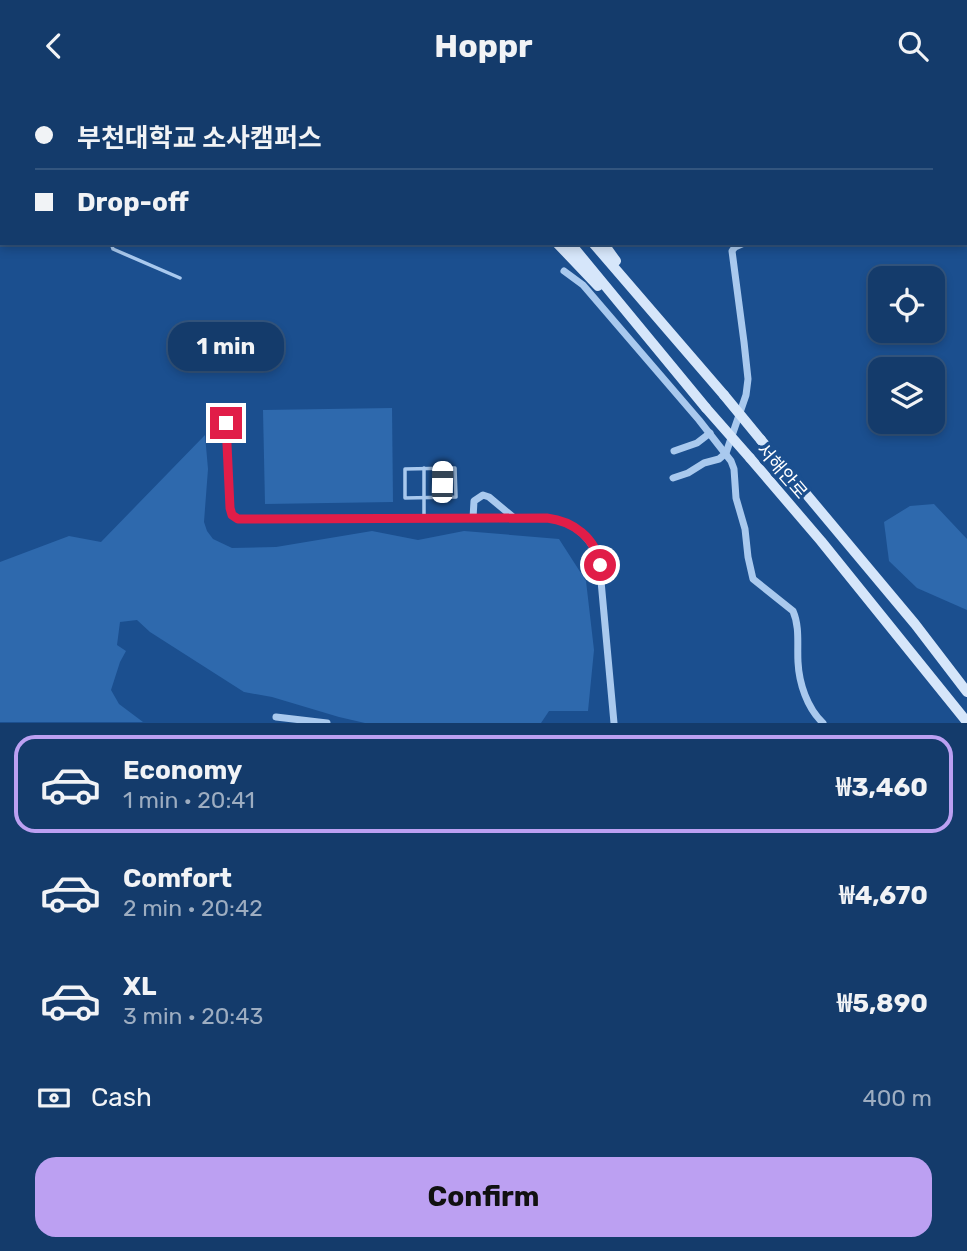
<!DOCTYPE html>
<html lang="en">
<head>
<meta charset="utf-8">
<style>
	body { margin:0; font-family:Rubik,"Noto Sans KR",sans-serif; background:#1d4271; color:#f1f3f6; height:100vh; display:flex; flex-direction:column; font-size:26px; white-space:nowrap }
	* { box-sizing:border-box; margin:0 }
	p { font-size:23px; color:#9dadc1 }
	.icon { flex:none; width:38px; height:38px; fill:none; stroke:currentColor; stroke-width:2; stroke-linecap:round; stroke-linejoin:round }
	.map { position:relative; height:632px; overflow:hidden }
	.panel { display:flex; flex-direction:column; background:#143b6b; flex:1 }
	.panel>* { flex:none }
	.guide { position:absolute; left:0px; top:0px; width:968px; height:154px; box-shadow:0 4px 10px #0003,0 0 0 2px #33557e; display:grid; align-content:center; height:154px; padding:0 35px; background:#143b6b }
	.tools { position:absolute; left:868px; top:175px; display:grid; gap:14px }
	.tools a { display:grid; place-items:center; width:77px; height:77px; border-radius:14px; background:#143b6b; box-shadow:0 4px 10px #0003,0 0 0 2px #33557e; font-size:35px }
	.end { position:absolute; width:32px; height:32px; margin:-16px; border:9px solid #e11d48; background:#fff; box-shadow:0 0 0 4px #fff }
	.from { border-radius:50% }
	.bubble { position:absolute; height:49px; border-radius:21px; background:#143b6b; box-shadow:0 4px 10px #0003,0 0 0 2px #33557e; font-size:23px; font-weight:700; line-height:49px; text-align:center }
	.car { position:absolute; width:21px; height:42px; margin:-21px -10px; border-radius:9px; box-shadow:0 0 5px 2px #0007; background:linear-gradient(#fff 24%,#345 0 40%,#fff 0 76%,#345 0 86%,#fff 0) }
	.guide b { display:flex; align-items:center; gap:24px; height:66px; font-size:26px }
	.guide b+b { border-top:2px solid #33557e }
	.guide i { width:18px; height:18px; background:#f1f3f6 }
	ul { padding:12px 0 0; list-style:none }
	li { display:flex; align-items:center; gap:21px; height:98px; margin:0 14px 10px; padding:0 21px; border:4px solid transparent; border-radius:21px }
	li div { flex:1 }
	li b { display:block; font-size:26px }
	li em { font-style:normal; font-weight:700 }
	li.active { border-color:#bca0f2 }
	li>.icon { width:63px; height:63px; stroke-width:1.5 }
	.pay { display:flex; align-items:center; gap:18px; height:77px; padding:0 35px; font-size:26px }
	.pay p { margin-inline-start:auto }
	.cta { display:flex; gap:14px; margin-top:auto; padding:14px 35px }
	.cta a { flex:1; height:80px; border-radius:21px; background:#bca0f2; color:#111; font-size:28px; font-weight:700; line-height:80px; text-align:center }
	header { display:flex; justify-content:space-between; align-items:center; height:91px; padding:0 35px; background:#143b6b; font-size:32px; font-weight:700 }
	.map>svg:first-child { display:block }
	.green { fill:#2e69ad }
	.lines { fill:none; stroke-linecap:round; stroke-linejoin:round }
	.service { stroke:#a9c9ee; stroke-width:3.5 }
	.pedestrian { stroke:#a9c9ee; stroke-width:5 }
	.minor { stroke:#a9c9ee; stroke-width:7 }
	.tertiary { stroke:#a9c9ee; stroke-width:9 }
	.secondary { stroke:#d6e6fa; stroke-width:10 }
	.secondary-bridge { stroke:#d6e6fa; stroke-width:10 }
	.route { stroke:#e11d48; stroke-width:9 }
	.labels { text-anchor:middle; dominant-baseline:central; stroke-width:7; stroke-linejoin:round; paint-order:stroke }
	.street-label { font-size:18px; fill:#fff; stroke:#1b4f8f }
</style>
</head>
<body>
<header><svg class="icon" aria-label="back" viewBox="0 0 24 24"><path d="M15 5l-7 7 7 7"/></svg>Hoppr<svg class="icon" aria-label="search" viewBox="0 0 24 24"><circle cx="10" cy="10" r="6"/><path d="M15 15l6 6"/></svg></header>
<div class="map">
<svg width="967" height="632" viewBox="0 0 967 632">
	<rect width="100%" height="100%" fill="#1b4f8f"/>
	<!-- green -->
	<g class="green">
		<path d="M 392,317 L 393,411 L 265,413 L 263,319 Z"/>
		<path d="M 205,344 L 208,378 L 204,431 L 207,440 L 213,448 L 232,457 L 276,456 L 372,440 L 418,449 L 464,440 L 559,448 L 586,490 L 594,559 L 588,620 L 549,620 L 541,632 L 365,632 L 339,626 L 272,606 L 244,601 L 150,541 L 137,529 L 120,531 L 117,554 L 126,560 L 120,571 L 111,599 L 119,613 L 143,631 L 0,631 L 0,471 L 69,445 L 101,451 Z"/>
		<path d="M 934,413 L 967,448 L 967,519 L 917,497 L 889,470 L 884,431 L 910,415 Z"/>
	</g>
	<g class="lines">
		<!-- service -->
		<g class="service">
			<path d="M 111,152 L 113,158 L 180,187"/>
			<path d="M 424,377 L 424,427"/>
			<path d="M 455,377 L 456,406 L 405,407 L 405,378 Z"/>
			<path d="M 442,406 L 443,377"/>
		</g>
		<!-- pedestrian -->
		<g class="pedestrian">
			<path d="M 619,0 L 620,2"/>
			<path d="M 674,0 L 675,2"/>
			<path d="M 748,0 L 749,2"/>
			<path d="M 807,0 L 808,2"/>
			<path d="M 863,0 L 865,2"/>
			<path d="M 681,2 L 683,0"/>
			<path d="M 887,2 L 889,0"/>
		</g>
		<!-- minor -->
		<g class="minor">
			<path d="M 26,0 L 27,2"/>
			<path d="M 68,0 L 69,2"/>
			<path d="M 125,0 L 126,2"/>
			<path d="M 137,2 L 140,0"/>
			<path d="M 911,2 L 912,0"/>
			<path d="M 564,180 L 583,194 L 699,329 L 731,370 L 734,378 L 736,407 L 745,438 L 748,466 L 753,488 L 793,520 C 800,536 797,554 798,571 C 799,592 807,617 823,632"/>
			<path d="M 226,332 L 230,417 L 232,424 L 238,428 L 539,427 C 568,427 588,441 599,468 L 614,632"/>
			<path d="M 674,360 L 697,352 L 710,342"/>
			<path d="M 673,387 L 688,382 L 704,372 L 719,368 L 726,362 L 746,304 L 748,288 L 744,251 L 732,160 L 735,156 L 744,152"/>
			<path d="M 473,427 L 474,410 L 483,404 L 489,406 L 513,426"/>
			<path d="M 276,626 L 327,632"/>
		</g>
		<!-- tertiary -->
		<g class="tertiary">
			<path d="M 218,2 L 222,0"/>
			<path d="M 0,95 L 2,94"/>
		</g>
		<!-- secondary -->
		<g class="secondary">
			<path d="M 424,0 L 426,2"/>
			<path d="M 444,0 L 445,2"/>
			<path d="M 462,0 L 464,2"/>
			<path d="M 477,0 L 479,2"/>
			<path d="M 557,152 L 598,195"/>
			<path d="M 570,152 L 706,317"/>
			<path d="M 593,152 L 724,304"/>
			<path d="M 603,152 L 616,170"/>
			<path d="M 761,349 L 915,533 L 967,601"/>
			<path d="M 750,367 L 821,450 L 967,631"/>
		</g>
		<!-- secondary-bridge -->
		<g class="secondary-bridge">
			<path d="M 724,304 L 761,349"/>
			<path d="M 706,317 L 750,367"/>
		</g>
	</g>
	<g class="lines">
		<!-- route -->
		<path class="route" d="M 226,332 L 230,417 L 232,424 L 238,428 L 547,427 C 573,430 596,447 600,474"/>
	</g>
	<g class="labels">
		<!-- street labels -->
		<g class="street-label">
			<text transform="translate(782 380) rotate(49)">서해안로</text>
		</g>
	</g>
</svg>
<div class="tools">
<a><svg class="icon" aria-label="locate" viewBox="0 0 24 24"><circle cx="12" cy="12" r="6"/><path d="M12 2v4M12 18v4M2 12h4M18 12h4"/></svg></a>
<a><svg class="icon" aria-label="layers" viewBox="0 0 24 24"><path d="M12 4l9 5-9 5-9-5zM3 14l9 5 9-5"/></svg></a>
</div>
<i class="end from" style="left:600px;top:474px"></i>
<i class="end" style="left:226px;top:332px"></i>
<div class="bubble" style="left:168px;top:231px;width:116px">1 min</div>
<i class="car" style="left:442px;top:391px;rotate:1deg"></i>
<div class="guide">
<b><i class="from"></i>부천대학교 소사캠퍼스</b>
<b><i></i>Drop-off</b>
</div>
</div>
<section class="panel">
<ul>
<li class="active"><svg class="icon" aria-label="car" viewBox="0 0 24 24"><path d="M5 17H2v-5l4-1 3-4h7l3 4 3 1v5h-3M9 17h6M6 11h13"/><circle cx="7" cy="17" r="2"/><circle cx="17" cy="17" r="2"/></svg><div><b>Economy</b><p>1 min · 20:41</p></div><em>₩3,460</em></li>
<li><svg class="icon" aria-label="car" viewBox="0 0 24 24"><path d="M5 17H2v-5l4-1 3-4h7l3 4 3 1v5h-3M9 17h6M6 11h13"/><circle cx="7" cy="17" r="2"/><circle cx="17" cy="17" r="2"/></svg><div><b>Comfort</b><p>2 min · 20:42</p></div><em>₩4,670</em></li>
<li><svg class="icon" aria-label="car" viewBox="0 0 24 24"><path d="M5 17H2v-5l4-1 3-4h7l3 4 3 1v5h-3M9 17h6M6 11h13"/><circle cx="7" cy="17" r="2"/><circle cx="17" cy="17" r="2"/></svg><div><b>XL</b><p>3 min · 20:43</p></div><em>₩5,890</em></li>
</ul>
<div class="pay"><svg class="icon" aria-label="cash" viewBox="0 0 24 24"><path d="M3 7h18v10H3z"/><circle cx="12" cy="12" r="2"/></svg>Cash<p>400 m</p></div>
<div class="cta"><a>Confirm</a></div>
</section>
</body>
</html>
